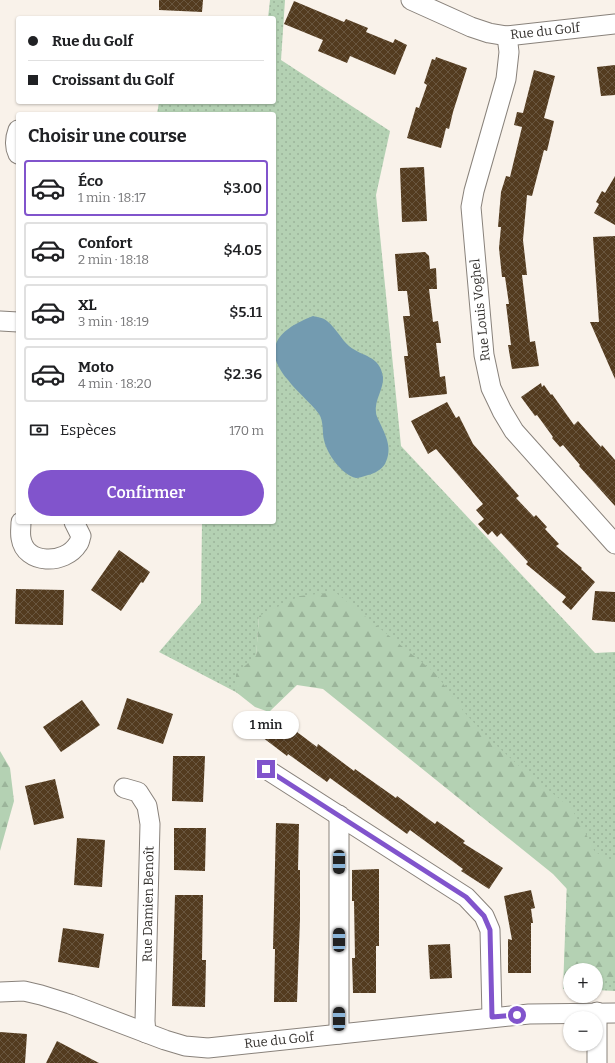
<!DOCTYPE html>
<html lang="fr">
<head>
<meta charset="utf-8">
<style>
	body { margin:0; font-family:Bitter,serif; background:#f2f2f2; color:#202124; height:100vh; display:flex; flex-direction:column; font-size:15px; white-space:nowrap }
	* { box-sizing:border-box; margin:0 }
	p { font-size:13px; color:#757577 }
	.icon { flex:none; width:22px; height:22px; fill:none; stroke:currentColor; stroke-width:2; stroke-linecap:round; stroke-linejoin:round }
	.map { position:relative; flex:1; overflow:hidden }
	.details { position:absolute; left:16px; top:112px; width:260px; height:412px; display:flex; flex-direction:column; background:#fff; border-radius:4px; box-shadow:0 1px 3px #0004 }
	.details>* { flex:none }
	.banner { position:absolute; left:16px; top:16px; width:260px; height:88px; border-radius:4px; box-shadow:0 1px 3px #0004; display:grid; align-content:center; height:88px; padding:0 12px; background:#fff }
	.tools { position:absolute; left:563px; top:963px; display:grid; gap:8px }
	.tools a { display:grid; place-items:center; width:40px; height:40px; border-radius:50%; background:#fff; box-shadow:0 1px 3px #0004; font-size:20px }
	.end { position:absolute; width:18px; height:18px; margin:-9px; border:5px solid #8154cc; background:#fff; box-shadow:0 0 0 2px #fff }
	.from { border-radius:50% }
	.bubble { position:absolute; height:28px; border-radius:14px; background:#fff; box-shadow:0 1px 3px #0004; font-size:13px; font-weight:600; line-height:28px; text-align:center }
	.car { position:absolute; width:12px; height:24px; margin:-12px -6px; border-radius:5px; box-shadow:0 0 3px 1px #0007; background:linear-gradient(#222 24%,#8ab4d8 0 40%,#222 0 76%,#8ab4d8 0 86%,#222 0) }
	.banner b { display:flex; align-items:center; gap:14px; height:38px; font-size:15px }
	.banner b+b { border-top:1px solid #e0e0e0 }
	.banner i { width:10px; height:10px; background:#202124 }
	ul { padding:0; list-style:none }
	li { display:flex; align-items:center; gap:12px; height:56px; margin:0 8px 6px; padding:0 4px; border:2px solid #e0e0e0; border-radius:4px }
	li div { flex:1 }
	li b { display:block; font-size:15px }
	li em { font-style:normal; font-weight:600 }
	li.current { border-color:#8154cc }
	li>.icon { width:36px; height:36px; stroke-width:1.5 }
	h2 { padding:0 12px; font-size:18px; line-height:48px }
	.pay { display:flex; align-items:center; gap:10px; height:44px; padding:0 12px; font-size:15px }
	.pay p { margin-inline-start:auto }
	.cta { display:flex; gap:8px; margin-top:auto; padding:8px 12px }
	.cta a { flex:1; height:46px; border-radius:24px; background:#8154cc; color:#fff; font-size:16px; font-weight:600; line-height:46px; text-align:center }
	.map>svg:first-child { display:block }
	.grass { fill:url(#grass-dots) }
	.forest { fill:url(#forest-firs) }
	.water { fill:#739bb0 }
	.building { fill:url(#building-cross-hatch) }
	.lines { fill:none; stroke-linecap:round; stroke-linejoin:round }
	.minor-casing { stroke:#89827b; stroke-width:21 }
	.minor { stroke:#fff; stroke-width:19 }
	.route { stroke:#8154cc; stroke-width:5 }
	.labels { text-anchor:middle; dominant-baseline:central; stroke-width:4; stroke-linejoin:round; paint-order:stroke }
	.street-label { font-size:13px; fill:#33302d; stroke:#fff }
</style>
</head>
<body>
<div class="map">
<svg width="615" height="1063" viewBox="0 0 615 1063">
	<defs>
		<pattern id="grass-dots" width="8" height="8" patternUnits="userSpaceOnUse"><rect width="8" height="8" fill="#b4d1b3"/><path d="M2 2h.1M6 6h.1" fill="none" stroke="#9bb49a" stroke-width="1.8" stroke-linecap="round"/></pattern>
		<pattern id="forest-firs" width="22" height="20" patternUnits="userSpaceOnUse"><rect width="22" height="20" fill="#b4d1b3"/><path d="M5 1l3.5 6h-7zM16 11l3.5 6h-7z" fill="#9bb49a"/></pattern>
		<pattern id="building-cross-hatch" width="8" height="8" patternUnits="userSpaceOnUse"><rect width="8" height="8" fill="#533b1f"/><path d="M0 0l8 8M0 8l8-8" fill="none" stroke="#69563f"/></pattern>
	</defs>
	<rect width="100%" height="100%" fill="#f9f2ea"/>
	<!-- grass -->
	<path class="grass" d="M 270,0 L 285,0 L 281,60 L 390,131 L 376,195 L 401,446 L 595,653 L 615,652 L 615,991 L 596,990 L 596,970 L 570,970 L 570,989 L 563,989 L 568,854 L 259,616 L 253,701 L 159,652 L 201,603 L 202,522 L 274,522 L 274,114 L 157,114 L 159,102 L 274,102 L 274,18 L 268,18 Z"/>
	<!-- forest -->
	<g class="forest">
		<path d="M 335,592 L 435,673 L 464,712 L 488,738 L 528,774 L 571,808 L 584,830 L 595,852 L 611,860 L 615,859 L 615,978 L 612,980 L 596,981 L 596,970 L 570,970 L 570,979 L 564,976 L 567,889 L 553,874 L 323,689 L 297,685 L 269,712 L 255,707 L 236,692 L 236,674 L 256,656 L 259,616 L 300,596 Z"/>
		<path d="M 0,751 L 10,768 L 14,801 L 0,851 Z"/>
	</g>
	<!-- water -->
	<path class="water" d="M 313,316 C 317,317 324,318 327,321 C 336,328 341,339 349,346 C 362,357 380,355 383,377 C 384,389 374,400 376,413 C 376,415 378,419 379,421 C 386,436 393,448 385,464 C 382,469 374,474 368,475 C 364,476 359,478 356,478 C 342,475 327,454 324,440 C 322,432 324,422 319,414 C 310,402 297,392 288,380 C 260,347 280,329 313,316 Z"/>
	<!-- building -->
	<g class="building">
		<path d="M 159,0 L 203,0 L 202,12 L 159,10 Z"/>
		<path d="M 294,1 L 344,22 L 346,19 L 368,28 L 366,32 L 393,43 L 395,39 L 407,45 L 395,75 L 350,56 L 347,63 L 318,51 L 323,40 L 284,24 Z"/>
		<path d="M 436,57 L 467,68 L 453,112 L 449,129 L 446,128 L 441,148 L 407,138 L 416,107 L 419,108 L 427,85 L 424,83 L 432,59 L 435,60 Z"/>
		<path d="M 615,65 L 615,95 L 601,96 L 597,67 Z"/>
		<path d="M 534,70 L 555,76 L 544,118 L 554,121 L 547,151 L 544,150 L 532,196 L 527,195 L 523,240 L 527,275 L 522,275 L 530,342 L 535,341 L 539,366 L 512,369 L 508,345 L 511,345 L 506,304 L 509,304 L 505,277 L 502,277 L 499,248 L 501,227 L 498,227 L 501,192 L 506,176 L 510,177 L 522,127 L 514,125 L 517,112 L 523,113 Z"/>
		<path d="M 424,167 L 427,221 L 402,222 L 400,168 Z"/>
		<path d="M 615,176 L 615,225 L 594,213 L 599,204 L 596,202 L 602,191 L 605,193 Z"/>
		<path d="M 615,236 L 615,379 L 590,322 L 599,322 L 593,237 Z"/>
		<path d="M 425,252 L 429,256 L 430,269 L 436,268 L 437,289 L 429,289 L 433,322 L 438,321 L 441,343 L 436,343 L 440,377 L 445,376 L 447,394 L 409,398 L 404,356 L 408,356 L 403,316 L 410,316 L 407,291 L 398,291 L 395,254 Z"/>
		<path d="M 541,383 L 542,387 L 544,385 L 551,395 L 552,394 L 574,425 L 578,421 L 601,447 L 602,445 L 615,460 L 615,506 L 579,466 L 580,465 L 563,445 L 560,447 L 552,438 L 553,437 L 537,415 L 535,416 L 521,397 Z"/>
		<path d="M 447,402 L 456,418 L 459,416 L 473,444 L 519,496 L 516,498 L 534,517 L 536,515 L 547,527 L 545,529 L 559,544 L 556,546 L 582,568 L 581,569 L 595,582 L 571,610 L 562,602 L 566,597 L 526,564 L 528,562 L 501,533 L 497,537 L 492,531 L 488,535 L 478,524 L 484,519 L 476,510 L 483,504 L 436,449 L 428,454 L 411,421 Z"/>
		<path d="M 119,550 L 150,572 L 143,583 L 141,582 L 121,611 L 91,590 Z"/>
		<path d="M 16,589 L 64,590 L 63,625 L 15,624 Z"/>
		<path d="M 595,591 L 615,592 L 615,622 L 592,620 Z"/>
		<path d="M 127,698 L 173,714 L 163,744 L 117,729 Z"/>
		<path d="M 82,700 L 100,725 L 61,752 L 43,727 Z"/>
		<path d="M 277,717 L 317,747 L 318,744 L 354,771 L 355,769 L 396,798 L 397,796 L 435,824 L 437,821 L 465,841 L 463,843 L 503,868 L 489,889 L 461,871 L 463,869 L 410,830 L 407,834 L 330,778 L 327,782 L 288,754 L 287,756 L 262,737 Z"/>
		<path d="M 173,756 L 205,756 L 203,802 L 172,801 Z"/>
		<path d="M 55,779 L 64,818 L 34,825 L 25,786 Z"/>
		<path d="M 276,823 L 299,824 L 298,870 L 300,870 L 300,919 L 297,1002 L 274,1002 L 275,949 L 273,949 Z"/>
		<path d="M 174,828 L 206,828 L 205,871 L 174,870 Z"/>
		<path d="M 77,838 L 105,840 L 102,887 L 74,885 Z"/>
		<path d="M 379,869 L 379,946 L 376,946 L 376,993 L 353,993 L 352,958 L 355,958 L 354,901 L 352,901 L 352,870 Z"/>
		<path d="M 531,890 L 535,908 L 531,909 L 533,923 L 531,923 L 531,973 L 508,973 L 508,939 L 512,940 L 504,896 Z"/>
		<path d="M 175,895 L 203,895 L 202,960 L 206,960 L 205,1007 L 172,1006 Z"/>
		<path d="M 63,928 L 104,934 L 99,968 L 58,962 Z"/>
		<path d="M 450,944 L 452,978 L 430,979 L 428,945 Z"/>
		<path d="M 0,1032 L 27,1034 L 25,1063 L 0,1063 Z"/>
		<path d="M 57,1041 L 99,1063 L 46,1063 Z"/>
	</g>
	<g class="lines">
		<!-- minor casing -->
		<g class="minor-casing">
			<g id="minor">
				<path d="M 411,0 L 471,27 L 489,33 L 507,36 L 615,24"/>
				<path d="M 507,36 L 509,52 L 506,79 L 474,191 L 471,207 L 484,355 L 491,388 L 502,411 L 514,431 L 615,544"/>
				<path d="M 18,130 C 15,138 14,146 18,154"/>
				<path d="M 0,321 L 18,322"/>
				<path d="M 21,522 C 21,527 20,533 21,538 C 25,565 65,565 78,544 C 80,542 80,538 81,536 L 74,522"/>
				<path d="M 266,769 L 466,897 L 484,916 L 490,930 L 492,1017"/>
				<path d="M 124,788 L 138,792 L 147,806 L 150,824 L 145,1021 L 146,1033"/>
				<path d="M 0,992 L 24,991 L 41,995 L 70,1004 L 165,1040 L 185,1046 L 208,1048 L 529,1014 L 615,1013"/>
				<path d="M 339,1034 L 339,815"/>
				<path d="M 597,1063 L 597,1012"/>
			</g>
		</g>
		<!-- minor -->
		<use href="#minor" class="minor"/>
	</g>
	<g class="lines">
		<!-- route -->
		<path class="route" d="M 266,769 L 466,897 L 484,916 L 490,930 L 492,1017 L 517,1015"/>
	</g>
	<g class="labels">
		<!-- street labels -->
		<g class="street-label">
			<text transform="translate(545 31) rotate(-6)">Rue du Golf</text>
			<text transform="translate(480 310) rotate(-96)">Rue Louis Voghel</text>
			<text transform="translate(148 904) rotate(-89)">Rue Damien Benoît</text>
			<text transform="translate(279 1040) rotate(-6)">Rue du Golf</text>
		</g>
	</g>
</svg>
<div class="tools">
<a>+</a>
<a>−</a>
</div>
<i class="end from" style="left:517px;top:1015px"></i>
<i class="end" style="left:266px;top:769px"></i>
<div class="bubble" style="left:233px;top:711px;width:66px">1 min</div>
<i class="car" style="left:339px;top:862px;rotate:180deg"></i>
<i class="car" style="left:339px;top:940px;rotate:0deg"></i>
<i class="car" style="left:339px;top:1019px;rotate:0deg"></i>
<div class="banner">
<b><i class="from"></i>Rue du Golf</b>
<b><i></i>Croissant du Golf</b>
</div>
<section class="details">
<h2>Choisir une course</h2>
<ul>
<li class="current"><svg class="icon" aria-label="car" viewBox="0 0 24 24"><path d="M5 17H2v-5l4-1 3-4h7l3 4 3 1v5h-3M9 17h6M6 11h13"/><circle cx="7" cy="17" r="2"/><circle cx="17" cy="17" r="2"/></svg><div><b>Éco</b><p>1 min · 18:17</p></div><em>$3.00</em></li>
<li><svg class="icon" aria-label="car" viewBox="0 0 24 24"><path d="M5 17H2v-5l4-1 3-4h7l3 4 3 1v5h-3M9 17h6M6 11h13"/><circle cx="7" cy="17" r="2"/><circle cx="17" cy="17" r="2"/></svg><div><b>Confort</b><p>2 min · 18:18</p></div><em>$4.05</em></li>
<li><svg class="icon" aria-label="car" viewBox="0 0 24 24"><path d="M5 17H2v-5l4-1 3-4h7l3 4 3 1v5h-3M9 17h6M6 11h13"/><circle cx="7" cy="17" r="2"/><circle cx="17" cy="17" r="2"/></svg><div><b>XL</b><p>3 min · 18:19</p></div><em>$5.11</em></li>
<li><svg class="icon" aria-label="car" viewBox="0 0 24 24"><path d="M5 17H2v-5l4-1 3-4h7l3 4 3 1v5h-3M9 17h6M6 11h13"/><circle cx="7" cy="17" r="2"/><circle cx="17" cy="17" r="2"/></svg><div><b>Moto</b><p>4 min · 18:20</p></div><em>$2.36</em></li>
</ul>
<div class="pay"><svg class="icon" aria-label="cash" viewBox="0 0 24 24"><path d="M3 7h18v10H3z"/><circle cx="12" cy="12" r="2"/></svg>Espèces<p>170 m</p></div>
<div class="cta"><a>Confirmer</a></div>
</section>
</div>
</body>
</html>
